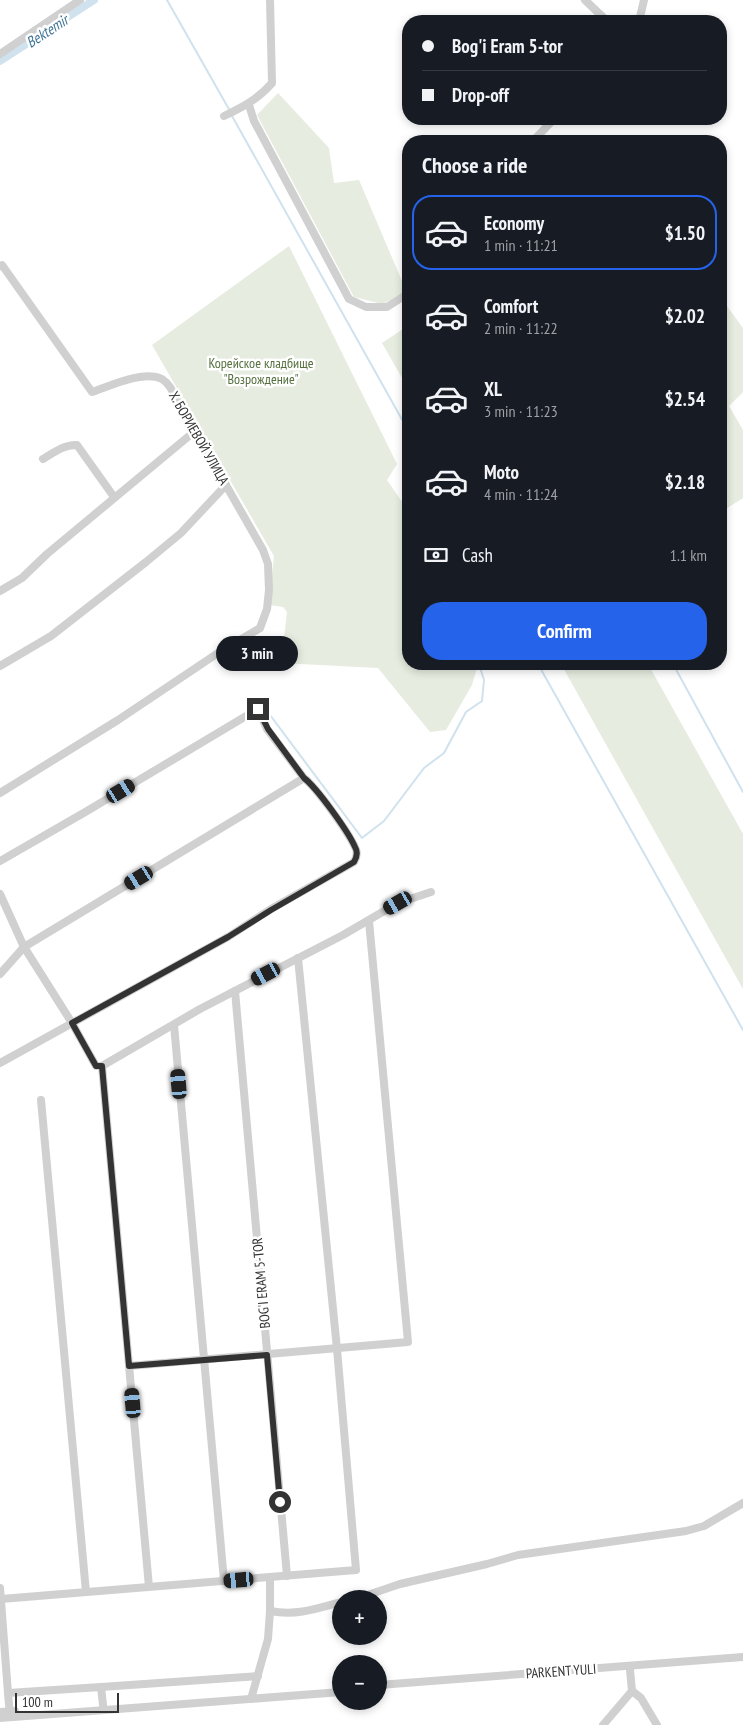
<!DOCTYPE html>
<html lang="en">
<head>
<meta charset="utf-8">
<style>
	body { margin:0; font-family:"PT Sans Narrow",sans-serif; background:#242831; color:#f1f3f6; height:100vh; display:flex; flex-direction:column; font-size:19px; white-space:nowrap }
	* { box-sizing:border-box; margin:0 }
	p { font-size:16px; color:#9ea1a6 }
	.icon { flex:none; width:28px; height:28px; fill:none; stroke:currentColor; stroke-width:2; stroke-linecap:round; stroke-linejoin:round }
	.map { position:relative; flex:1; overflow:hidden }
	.details { position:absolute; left:402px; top:135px; width:325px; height:535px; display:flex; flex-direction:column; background:#171b24; border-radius:20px; box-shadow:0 2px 8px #0003 }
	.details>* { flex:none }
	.guide { position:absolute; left:402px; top:15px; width:325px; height:110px; border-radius:20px; box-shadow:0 2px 8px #0003; display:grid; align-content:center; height:110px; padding:0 20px; background:#171b24 }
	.buttons { position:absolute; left:332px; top:1590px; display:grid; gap:10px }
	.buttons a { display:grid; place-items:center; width:55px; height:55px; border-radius:50%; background:#171b24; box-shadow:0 2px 8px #0003; font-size:25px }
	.scale { position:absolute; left:15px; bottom:12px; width:104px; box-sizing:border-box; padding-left:5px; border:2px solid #333; border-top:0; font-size:14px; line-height:18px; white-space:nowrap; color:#333; -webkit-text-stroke:4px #fff; paint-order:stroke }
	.end { position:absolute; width:22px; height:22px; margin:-11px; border:6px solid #333; background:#fff; box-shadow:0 0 0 2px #fff }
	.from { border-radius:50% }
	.bubble { position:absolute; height:35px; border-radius:18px; background:#171b24; box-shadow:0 2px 8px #0003; font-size:16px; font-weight:600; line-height:35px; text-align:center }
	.car { position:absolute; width:15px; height:30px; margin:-15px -8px; border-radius:6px; box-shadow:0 0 4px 1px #0007; background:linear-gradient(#222 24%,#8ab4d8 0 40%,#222 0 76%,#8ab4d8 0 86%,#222 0) }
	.guide b { display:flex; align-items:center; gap:18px; height:48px; font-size:19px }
	.guide b+b { border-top:1px solid #363941 }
	.guide i { width:12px; height:12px; background:#f1f3f6 }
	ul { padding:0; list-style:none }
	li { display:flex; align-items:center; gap:15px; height:75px; margin:0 10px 8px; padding:0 10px; border:2px solid transparent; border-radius:20px }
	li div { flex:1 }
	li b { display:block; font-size:19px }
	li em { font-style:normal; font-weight:600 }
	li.on { border-color:#2563eb }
	li>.icon { width:45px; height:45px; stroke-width:1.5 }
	h2 { padding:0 20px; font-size:22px; line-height:60px }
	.pay { display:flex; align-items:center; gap:12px; height:55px; padding:0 20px; font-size:19px }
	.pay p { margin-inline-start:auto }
	.button { display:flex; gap:10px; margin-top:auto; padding:10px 20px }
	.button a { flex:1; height:58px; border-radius:20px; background:#2563eb; color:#fff; font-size:20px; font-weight:600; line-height:58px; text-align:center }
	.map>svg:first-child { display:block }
	.green { fill:#e6ecdf }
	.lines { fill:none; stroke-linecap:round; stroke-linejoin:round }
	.stream { stroke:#cfe2ee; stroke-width:2 }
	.canal { stroke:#cfe2ee; stroke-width:8 }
	.minor { stroke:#d0d0d0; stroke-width:8 }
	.route { stroke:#333; stroke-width:6 }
	.labels { text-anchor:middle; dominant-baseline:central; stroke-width:5; stroke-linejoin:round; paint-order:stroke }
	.park-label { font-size:14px; fill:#56703f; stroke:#fff }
	.street-label { font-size:14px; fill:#333; stroke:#fff }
	.water-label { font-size:15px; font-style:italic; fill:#3f7597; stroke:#fff }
</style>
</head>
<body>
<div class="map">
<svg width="743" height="1725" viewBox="0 0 743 1725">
	<rect width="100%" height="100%" fill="#fff"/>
	<!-- green -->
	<g class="green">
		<path d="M 278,93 L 329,148 L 334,183 L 359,180 L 407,293 L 382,304 L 354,297 L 257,115 Z"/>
		<path d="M 289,246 L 397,464 L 387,480 L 409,512 L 409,664 L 473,664 L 476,671 L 472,685 L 446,730 L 430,732 L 378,668 L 281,663 L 287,612 L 283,607 L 269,605 L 274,556 L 152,345 Z"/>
		<path d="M 721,298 L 743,328 L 743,392 L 729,406 L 743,430 L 743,498 L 721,512 Z"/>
		<path d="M 409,325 L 409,390 L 382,343 Z"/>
		<path d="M 561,664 L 648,664 L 743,834 L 743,989 Z"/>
	</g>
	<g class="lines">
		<!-- stream -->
		<g class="stream">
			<path d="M 167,0 L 230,111"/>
			<path d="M 232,116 L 409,432"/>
			<path d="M 538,664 L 743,1030"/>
			<path d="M 673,664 L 743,792"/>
			<path d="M 267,711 L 362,838 L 384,821 L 424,768 L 444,753 L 466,712 L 482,701 L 484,680 L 479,664"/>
		</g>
		<!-- canal -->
		<path class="canal" d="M 0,61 L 94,0"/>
		<!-- minor -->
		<g class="minor">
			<path d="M 585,0 L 607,21"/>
			<path d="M 637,21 L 640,17 L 644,0"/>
			<path d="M 0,54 L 80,0"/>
			<path d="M 249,105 L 254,121 L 349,299 L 366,307 L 387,307 L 409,293"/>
			<path d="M 224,116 C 243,107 258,99 272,83 L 270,0"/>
			<path d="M 533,141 L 554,119"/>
			<path d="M 0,266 L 2,265 L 92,392 C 110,386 143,370 162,379 C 165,381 168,384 170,387 L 263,550 L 268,564 L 269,590 L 267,609 L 260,628 L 218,653 L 118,720 L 0,793"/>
			<path d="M 43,459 C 53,453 65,444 77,445 L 114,497"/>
			<path d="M 0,591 L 22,578 L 47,554 L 195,431"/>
			<path d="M 0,666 L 51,636 L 146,562 L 181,533 L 226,485"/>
			<path d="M 0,861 L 87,811 L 258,709 L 267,729 L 304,778 C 317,788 348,832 355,847 C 358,852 357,857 354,862 L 271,909 L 228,937 L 0,1063"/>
			<path d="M 0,894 L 24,947 L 72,1023 L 96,1066 L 102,1066 L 200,1009 L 343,935 L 398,903 L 431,892"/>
			<path d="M 0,974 L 24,947 L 304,778"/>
			<path d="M 235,991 L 287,1576"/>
			<path d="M 174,1025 L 224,1581"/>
			<path d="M 102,1066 L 149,1587"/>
			<path d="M 41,1100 L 86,1592"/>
			<path d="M 129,1366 L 408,1342 L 369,921"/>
			<path d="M 0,1588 L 8,1693 L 101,1687 L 103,1705"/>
			<path d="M 1,1599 L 356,1570 L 337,1349 L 298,958"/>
			<path d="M 356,1599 L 400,1584 L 487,1564 L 518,1555 L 686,1531 L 704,1526 L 743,1503"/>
			<path d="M 270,1611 C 296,1616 316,1609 341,1602"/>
			<path d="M 379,1685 L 743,1657"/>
			<path d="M 101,1687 L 258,1676"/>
			<path d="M 632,1691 L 641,1698 L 657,1725"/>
			<path d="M 8,1693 L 10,1716"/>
			<path d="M 251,1699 L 268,1639 L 270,1611 L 270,1577"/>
			<path d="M 0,1712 L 15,1711"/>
			<path d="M 0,1718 L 341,1692"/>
			<path d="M 603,1725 L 632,1691 L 630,1670"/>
		</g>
	</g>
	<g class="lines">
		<!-- route -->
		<path class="route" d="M 258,709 L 268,729 L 304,778 C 317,788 348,831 355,847 C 358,852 357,857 354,862 L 271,910 L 228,937 L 72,1023 L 96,1066 L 102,1066 L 129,1366 L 267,1355 L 280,1502"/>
	</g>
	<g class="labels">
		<!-- park labels -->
		<g class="park-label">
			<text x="261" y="363">Корейское кладбище<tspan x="261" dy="16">"Возрождение"</tspan></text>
		</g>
		<!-- street labels -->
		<g class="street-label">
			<text transform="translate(199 438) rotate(60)">Х. БОРИЕВОЙ УЛИЦА</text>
			<text transform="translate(261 1283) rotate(-95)">BOG'I ERAM 5-TOR</text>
			<text transform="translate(561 1671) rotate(-4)">PARKENT YULI</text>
		</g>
		<!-- water labels -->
		<g class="water-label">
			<text transform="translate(47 31) rotate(-33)">Bektemir</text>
		</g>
	</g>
</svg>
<div class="buttons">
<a>+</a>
<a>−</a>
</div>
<div class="scale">100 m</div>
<i class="end from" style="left:280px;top:1502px"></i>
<i class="end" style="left:258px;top:709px"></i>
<div class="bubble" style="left:216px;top:636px;width:82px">3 min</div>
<i class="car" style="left:121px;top:791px;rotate:59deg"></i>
<i class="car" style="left:139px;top:878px;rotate:239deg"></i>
<i class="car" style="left:398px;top:903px;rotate:240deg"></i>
<i class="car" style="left:266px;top:974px;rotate:242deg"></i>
<i class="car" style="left:179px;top:1084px;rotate:355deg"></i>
<i class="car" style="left:133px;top:1403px;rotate:355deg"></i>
<i class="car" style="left:239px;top:1580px;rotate:265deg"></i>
<div class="guide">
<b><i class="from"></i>Bog'i Eram 5-tor</b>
<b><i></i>Drop-off</b>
</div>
<section class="details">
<h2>Choose a ride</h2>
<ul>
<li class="on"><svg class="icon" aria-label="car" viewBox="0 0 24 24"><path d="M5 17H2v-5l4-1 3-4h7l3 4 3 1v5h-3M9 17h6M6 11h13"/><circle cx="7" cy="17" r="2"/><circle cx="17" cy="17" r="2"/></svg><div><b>Economy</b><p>1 min · 11:21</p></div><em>$1.50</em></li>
<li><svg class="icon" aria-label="car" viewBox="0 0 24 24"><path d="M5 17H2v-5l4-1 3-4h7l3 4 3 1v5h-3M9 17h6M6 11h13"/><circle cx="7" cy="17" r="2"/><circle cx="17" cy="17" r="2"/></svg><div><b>Comfort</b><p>2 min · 11:22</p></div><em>$2.02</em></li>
<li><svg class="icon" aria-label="car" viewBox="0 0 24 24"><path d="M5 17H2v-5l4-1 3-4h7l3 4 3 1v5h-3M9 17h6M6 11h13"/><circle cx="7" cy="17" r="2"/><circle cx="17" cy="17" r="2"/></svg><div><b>XL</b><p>3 min · 11:23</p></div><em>$2.54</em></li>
<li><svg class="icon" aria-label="car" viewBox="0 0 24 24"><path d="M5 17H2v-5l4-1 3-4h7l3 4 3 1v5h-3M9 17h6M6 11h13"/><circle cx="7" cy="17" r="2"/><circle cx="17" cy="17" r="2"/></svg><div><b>Moto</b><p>4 min · 11:24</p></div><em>$2.18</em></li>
</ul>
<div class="pay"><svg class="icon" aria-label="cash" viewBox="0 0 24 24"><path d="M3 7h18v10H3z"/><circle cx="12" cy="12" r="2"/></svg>Cash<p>1.1 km</p></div>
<div class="button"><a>Confirm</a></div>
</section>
</div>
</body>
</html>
